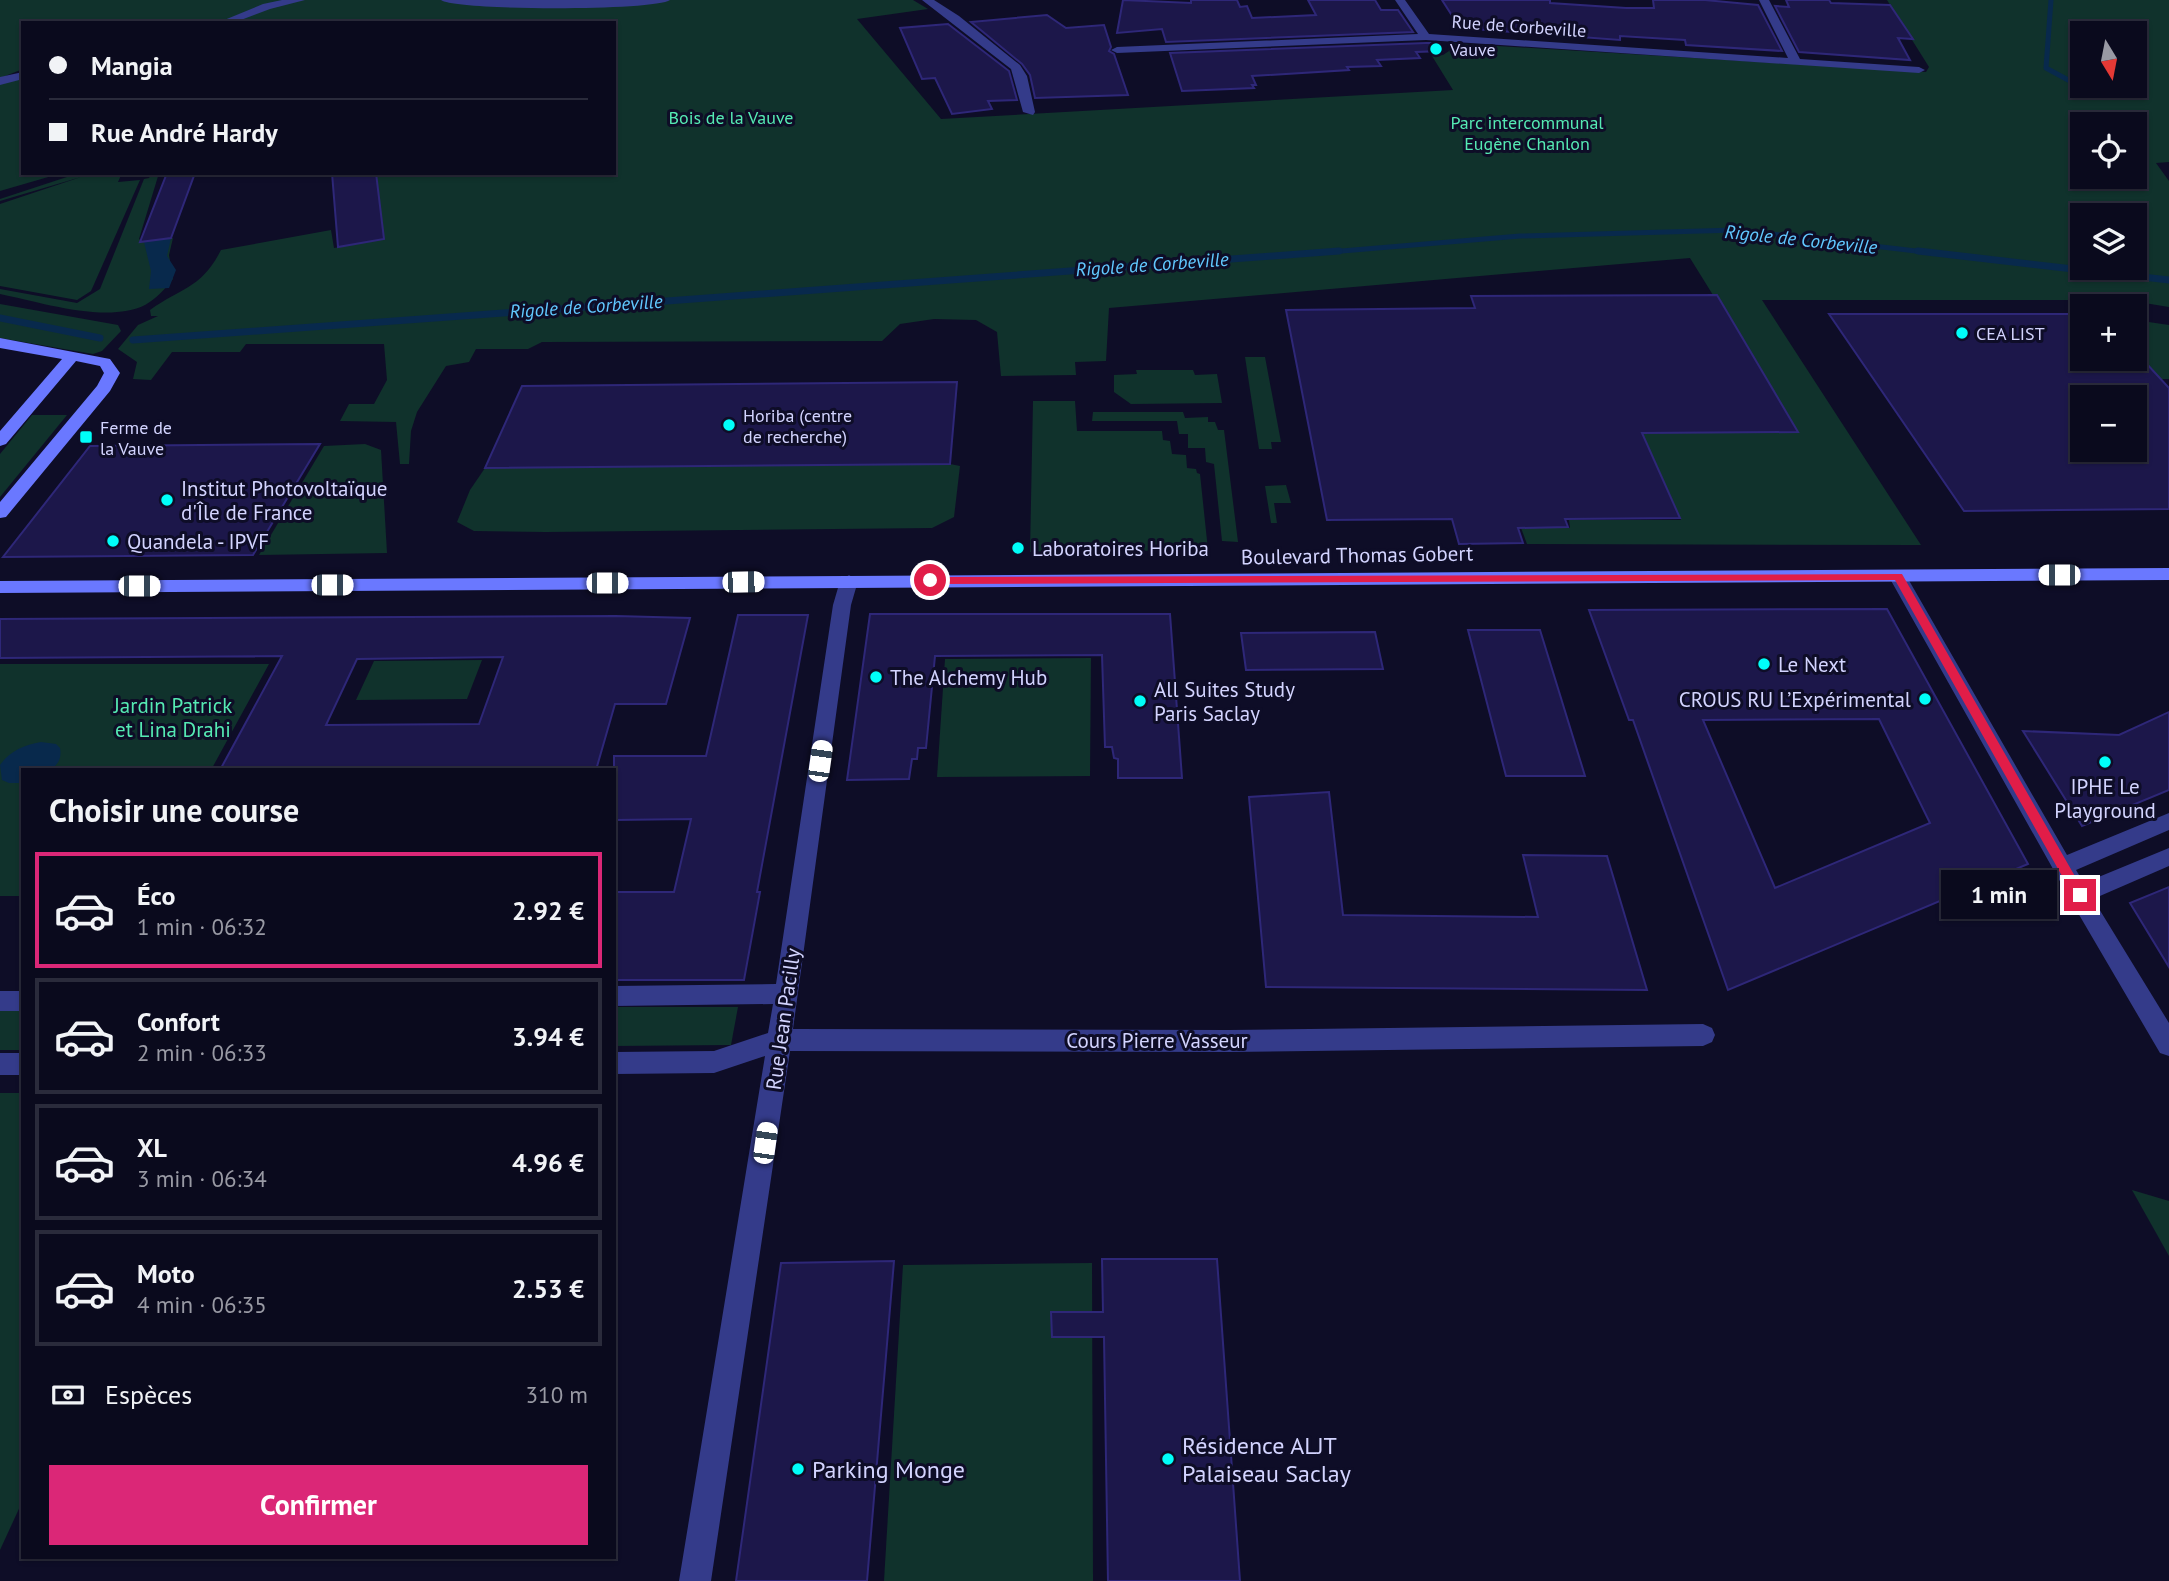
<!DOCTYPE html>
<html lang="fr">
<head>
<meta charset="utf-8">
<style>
	body { margin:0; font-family:"PT Sans",sans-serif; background:#18182a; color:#f1f3f6; height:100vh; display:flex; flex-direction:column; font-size:26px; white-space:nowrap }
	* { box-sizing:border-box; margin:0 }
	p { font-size:23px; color:#999aa4 }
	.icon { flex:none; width:38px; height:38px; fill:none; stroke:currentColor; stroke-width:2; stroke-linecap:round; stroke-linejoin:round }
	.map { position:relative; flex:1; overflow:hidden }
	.drawer { position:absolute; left:21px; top:768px; width:595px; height:791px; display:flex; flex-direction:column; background:#0a0a1d; border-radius:0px; box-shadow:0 2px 5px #0004,0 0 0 2px #2a2b3b }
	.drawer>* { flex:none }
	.guide { position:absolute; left:21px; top:21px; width:595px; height:154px; border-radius:0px; box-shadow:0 2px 5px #0004,0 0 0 2px #2a2b3b; display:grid; align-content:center; height:154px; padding:0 28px; background:#0a0a1d }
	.needle { width:46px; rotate:170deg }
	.controls { position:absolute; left:2070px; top:21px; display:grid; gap:14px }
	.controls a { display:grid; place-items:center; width:77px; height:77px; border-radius:0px; background:#0a0a1d; box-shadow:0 2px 5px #0004,0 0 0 2px #2a2b3b; font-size:35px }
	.end { position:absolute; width:32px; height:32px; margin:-16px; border:9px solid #e11d48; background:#fff; box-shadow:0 0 0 4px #fff }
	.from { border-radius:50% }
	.bubble { position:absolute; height:49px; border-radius:0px; background:#0a0a1d; box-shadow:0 2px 5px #0004,0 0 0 2px #2a2b3b; font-size:23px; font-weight:800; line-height:49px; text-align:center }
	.car { position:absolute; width:21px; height:42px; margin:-21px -10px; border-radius:9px; box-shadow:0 0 5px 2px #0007; background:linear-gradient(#fff 24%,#345 0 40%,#fff 0 76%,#345 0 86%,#fff 0) }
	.guide b { display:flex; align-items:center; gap:24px; height:66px; font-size:26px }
	.guide b+b { border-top:2px solid #2a2b3b }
	.guide i { width:18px; height:18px; background:#f1f3f6 }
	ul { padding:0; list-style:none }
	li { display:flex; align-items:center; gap:21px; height:116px; margin:0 14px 10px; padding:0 14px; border:4px solid #2a2b3b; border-radius:0px }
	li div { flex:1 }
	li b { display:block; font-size:26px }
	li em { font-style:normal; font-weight:800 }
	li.on { border-color:#db2777 }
	li>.icon { width:63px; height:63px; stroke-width:1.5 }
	h2 { padding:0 28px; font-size:32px; line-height:84px }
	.pay { display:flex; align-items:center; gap:18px; height:77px; padding:0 28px; font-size:26px }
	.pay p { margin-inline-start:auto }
	.cta { display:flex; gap:14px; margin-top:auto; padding:14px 28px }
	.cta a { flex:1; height:80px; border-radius:0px; background:#db2777; color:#fff; font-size:28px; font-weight:800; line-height:80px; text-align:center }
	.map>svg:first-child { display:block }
	.green { fill:#10322c; fill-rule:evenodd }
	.water { fill:#08294c }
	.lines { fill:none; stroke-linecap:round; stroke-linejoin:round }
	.stream-far1 { stroke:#08294c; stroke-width:5 }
	.stream { stroke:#08294c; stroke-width:7 }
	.building { fill:#1c174a; stroke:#2e2778; stroke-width:2; fill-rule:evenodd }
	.street { fill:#343b8a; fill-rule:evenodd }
	.secondary { fill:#6a78ff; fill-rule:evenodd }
	.route { fill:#e11d48 }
	.poi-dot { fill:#00fef9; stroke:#0e0d27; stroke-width:2.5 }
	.labels { text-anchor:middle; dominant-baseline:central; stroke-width:6; stroke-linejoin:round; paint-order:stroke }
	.far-street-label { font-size:18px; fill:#d3d4ff; stroke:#0e0d27 }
	.far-poi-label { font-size:18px; fill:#d3d4ff; stroke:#0e0d27; text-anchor:start }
	.far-park-label { font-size:18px; fill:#55eab3; stroke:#0e0d27 }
	.far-water-label { font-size:19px; font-style:italic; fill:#61c9ff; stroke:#0e0d27 }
	.poi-label { font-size:21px; fill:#d3d4ff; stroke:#0e0d27; text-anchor:start }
	.street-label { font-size:21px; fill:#d3d4ff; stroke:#0e0d27 }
	.park-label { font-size:21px; fill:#55eab3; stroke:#0e0d27 }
	.near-poi-label { font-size:24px; fill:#d3d4ff; stroke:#0e0d27; text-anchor:start }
</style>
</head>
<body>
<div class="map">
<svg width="2169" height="1581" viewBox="0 0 2169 1581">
	<rect width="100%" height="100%" fill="#0e0d27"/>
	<!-- green -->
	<g class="green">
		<path d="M 0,0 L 913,0 L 928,9 L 857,19 L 941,119 L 1453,90 L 1432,56 L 1443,55 L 1449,51 L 1448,43 L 1926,72 L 1929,67 L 1887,0 L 2169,0 L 2169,162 L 2156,163 L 2169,181 L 2169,307 L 2126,300 L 1762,300 L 1921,545 L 1527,544 L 1521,528 L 1570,528 L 1569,520 L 1681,520 L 1642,433 L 1798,432 L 1690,258 L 1109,308 L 1106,361 L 1075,362 L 1076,375 L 1001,376 L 997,332 L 976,320 L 934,319 L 900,324 L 882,341 L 542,342 L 528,349 L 476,349 L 469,362 L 446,366 L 417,412 L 411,431 L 409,464 L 400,464 L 396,422 L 340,421 L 349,404 L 374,404 L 387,380 L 384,344 L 246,344 L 240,352 L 172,352 L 151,380 L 133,379 L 137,362 L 118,349 L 138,325 L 158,316 L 151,316 L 150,310 C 182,287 201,289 221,250 L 331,230 L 334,248 L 384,239 L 376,173 L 614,173 L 614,23 L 23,23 L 23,69 L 0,78 ZM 2082,33 L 2135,33 L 2135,86 L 2082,86 ZM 2082,124 L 2135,124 L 2135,177 L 2082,177 ZM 2082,215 L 2135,215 L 2135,268 L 2082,268 Z"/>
		<path d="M 23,78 L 23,173 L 62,173 L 0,191 L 0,84 Z"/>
		<path d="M 79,173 L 122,173 L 118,182 L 140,180 L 91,291 L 77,300 L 0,286 L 0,204 L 81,177 L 0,201 L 0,199 Z"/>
		<path d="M 152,173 L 159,173 L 139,239 L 143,242 L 173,238 L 169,255 L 173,279 C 165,289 156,299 145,305 C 107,324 40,302 0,294 L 0,289 L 77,303 L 100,289 L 144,179 L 149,178 Z"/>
		<path d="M 0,304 L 118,325 L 121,331 L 102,351 L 93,354 L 0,338 Z"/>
		<path d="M 2135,320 L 2169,325 L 2169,379 L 2160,379 L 2135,351 Z"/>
		<path d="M 1245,357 L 1265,357 L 1281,442 L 1271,442 L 1272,449 L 1259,449 Z"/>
		<path d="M 1136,370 L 1193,370 L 1195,375 L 1217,374 L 1222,403 L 1131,404 L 1114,392 L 1114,375 L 1137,374 Z"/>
		<path d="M 1033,401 L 1075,401 L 1077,431 L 1162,431 L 1163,440 L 1170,441 L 1172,454 L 1186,455 L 1187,468 L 1196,469 L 1197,473 L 1200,474 L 1208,550 L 1030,552 Z"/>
		<path d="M 1093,412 L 1183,412 L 1185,418 L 1208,417 L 1208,422 L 1215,422 L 1218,430 L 1224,430 L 1238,542 L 1222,541 L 1214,464 L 1206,462 L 1205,448 L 1188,448 L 1188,434 L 1179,434 L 1177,421 L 1092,421 Z"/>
		<path d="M 32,415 L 67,415 L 0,497 L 0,454 Z"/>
		<path d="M 365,444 L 381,450 L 387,553 L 259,555 L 324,446 Z"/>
		<path d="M 950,464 L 960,466 L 954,517 L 932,528 L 546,532 L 474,531 L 457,522 L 470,490 L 485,468 Z"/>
		<path d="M 1286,485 L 1291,503 L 1274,503 L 1277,523 L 1271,523 L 1265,486 Z"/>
		<path d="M 1091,658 L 1090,776 L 937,777 L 945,659 Z"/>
		<path d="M 482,660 L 467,699 L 356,700 L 374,661 Z"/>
		<path d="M 0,664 L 269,664 L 211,770 L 23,770 L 23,896 L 0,896 Z"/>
		<path d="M 614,1007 L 738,1007 L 731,1045 L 614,1046 Z"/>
		<rect x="0" y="1010" width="23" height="40"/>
		<path d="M 0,1093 L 23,1093 L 23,1500 L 0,1550 Z"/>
		<path d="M 2132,1190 L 2169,1201 L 2169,1256 Z"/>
		<path d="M 1092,1263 L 1093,1581 L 884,1581 L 903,1265 Z"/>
	</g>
	<!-- water -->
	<g class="water">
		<path d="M 171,238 L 167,256 L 176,270 L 169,288 L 149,289 L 151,271 L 144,242 Z"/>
		<path d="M 41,742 L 56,744 L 60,748 C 62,758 58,764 51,770 L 23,770 L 23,783 L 9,783 L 2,780 L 0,765 C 10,751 24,745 41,742 Z"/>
	</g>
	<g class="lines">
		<!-- stream-far1 -->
		<g class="stream-far1">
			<path d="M 2051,0 L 2046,68 L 2070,81 L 2082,83"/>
			<path d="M 2096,86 L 2126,92"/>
			<path d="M 1318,253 L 1520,236 L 1737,230 L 1933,253"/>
		</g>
		<!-- stream -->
		<g class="stream">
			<path d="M 1918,251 L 2169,280"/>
			<path d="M 0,318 L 100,338"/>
			<path d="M 133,340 C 535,309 937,284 1339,251"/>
		</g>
	</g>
	<!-- building -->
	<g class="building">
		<path d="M 1123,0 L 1191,3 L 1191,0 L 1237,0 L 1240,7 L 1247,6 L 1252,18 L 1316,15 L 1308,0 L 1375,0 L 1381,10 L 1398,10 L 1413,32 L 1166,42 L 1162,29 L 1117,33 Z"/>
		<path d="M 1442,0 L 1550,0 L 1550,3 L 1626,8 L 1654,8 L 1653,0 L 1705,0 L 1758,5 L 1782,51 L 1686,45 L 1685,40 L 1620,36 L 1620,40 L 1460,28 Z"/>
		<path d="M 1786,0 L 1829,0 L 1831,3 L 1890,5 L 1913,39 L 1898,38 L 1910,60 L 1799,52 L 1775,6 L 1789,7 Z"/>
		<path d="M 1047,15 L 1066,28 L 1104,25 L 1111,47 L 1109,51 L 1114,54 L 1128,95 L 1035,98 L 1030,75 L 1022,64 L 971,22 Z"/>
		<path d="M 948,24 L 1009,71 L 1017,100 L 988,101 L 992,109 L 952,114 L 935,78 L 922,79 L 900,28 Z"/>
		<path d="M 1426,43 L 1437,43 L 1442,51 L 1416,52 L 1420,58 L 1377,60 L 1381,66 L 1347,67 L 1349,70 L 1252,76 L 1256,85 L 1252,85 L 1254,88 L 1182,91 L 1170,53 Z"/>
		<path d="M 167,173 L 195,173 L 171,238 L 140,242 Z"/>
		<path d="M 332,173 L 376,173 L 384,239 L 338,247 Z"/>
		<path d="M 1717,295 L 1798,432 L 1642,433 L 1680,518 L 1565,519 L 1568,527 L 1518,528 L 1523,543 L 1459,544 L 1452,519 L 1327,520 L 1286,310 L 1475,308 L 1471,296 Z"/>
		<path d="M 1829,314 L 2082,314 L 2082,359 L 2135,359 L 2135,351 L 2169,388 L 2169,509 L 1964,511 ZM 2082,386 L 2135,386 L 2135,450 L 2082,450 Z"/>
		<path d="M 957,382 L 950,464 L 485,468 L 522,386 Z"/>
		<path d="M 320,444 L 253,555 L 3,557 L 90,446 Z"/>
		<path d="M 1887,609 L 2028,864 L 1728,990 L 1633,720 L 1629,720 L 1589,610 ZM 1879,719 L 1930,823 L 1775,888 L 1703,720 Z"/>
		<path d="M 870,614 L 1170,614 L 1182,778 L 1118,778 L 1118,759 L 1114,758 L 1112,747 L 1105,747 L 1102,655 L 935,656 L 926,748 L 918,748 L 917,759 L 912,759 L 909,779 L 847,780 Z"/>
		<path d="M 738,615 L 808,615 L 757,892 L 760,892 L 744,980 L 614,980 L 614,892 L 674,892 L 691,819 L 614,820 L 614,756 L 706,756 Z"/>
		<path d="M 616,616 L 690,618 L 666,704 L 615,704 L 596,770 L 220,770 L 282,656 L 0,658 L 0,619 ZM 503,657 L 479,724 L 326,725 L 357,659 Z"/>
		<path d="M 1468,630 L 1540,630 L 1585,776 L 1506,776 Z"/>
		<path d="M 1375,632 L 1383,669 L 1246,670 L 1241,633 Z"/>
		<path d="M 2169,712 L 2169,790 L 2082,826 L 2023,731 L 2119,735 Z"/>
		<path d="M 1329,792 L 1343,915 L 1538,917 L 1523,855 L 1607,856 L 1647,990 L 1266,987 L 1249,797 Z"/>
		<path d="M 2169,887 L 2169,967 L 2130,903 Z"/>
		<path d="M 1102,1259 L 1217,1259 L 1240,1581 L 1108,1581 L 1104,1337 L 1052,1337 L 1051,1312 L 1103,1312 Z"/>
		<path d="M 894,1261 L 867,1581 L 736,1581 L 781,1263 Z"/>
	</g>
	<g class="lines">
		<!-- street -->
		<g class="street">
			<path d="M 282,0 L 305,0 L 270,9 L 233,23 L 217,23 L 263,4 Z"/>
			<path d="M 441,0 L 670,0 C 655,11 456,11 441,0 Z"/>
			<path d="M 922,0 L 934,0 L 959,16 L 1020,65 L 1027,76 L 1035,112 L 1033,115 L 1023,112 L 1011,69 Z"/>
			<path d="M 1395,0 L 1405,0 L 1429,34 L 1788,58 L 1759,0 L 1769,0 L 1800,59 L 1919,67 L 1925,70 L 1919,73 L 1426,40 L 1117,53 L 1111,50 L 1117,47 L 1418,34 Z"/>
			<path d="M 23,72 L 23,79 L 0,85 L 0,77 Z"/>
			<path d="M 1898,571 L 1907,577 L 2067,855 L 2169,813 L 2169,830 L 2076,870 L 2084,883 L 2169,848 L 2169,866 L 2093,899 L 2169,1023 L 2169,1056 L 2160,1053 L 2071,901 L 1889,577 Z"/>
			<path d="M 849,575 L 858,581 L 851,605 L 793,1029 L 1229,1030 L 1703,1024 L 1712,1028 L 1715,1035 L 1712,1042 L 1703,1046 L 1229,1052 L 790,1051 L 711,1581 L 679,1581 L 765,1056 L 714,1073 L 614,1074 L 614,1052 L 714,1051 L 768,1033 L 773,1004 L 614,1006 L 614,986 L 776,984 L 833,605 L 840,581 Z"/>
			<rect x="0" y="991" width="23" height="20"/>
			<rect x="0" y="1053" width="23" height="22"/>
		</g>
		<!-- secondary -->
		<g class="secondary">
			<path d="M 0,338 L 110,359 L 120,373 L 110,391 L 6,517 L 0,518 L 0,502 L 97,386 L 104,373 L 100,366 L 76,361 L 6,444 L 0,446 L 0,431 L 62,359 L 0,348 Z"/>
			<path d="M 2169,568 L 2169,580 L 0,593 L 0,581 Z"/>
		</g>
	</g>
	<!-- route -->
	<path class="route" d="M 1902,574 L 2084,892 L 2084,899 L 2075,899 L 1895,580 L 930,584 L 925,580 L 930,577 Z"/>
	<!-- markers -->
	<g class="poi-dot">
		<circle cx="1436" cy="49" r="7"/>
		<circle cx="1962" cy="333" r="7"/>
		<circle cx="729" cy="425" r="7"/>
		<rect x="79" y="430" width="14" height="14" rx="3.5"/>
		<circle cx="167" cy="500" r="7"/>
		<circle cx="113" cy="541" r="7"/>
		<circle cx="1018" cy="548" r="7"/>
		<circle cx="1764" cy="664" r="7"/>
		<circle cx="876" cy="677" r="7"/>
		<circle cx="1925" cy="699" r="7"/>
		<circle cx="1140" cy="701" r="7"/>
		<circle cx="2105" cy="762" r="7"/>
		<circle cx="1168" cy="1459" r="7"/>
		<circle cx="798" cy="1469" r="7"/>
	</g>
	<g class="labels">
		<!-- far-street labels -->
		<g class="far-street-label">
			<text transform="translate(1519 26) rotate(4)">Rue de Corbeville</text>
		</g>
		<!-- far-poi labels -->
		<g class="far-poi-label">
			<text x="1450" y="49">Vauve</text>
			<text x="1976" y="333">CEA LIST</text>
			<text x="743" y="415">Horiba (centre<tspan x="743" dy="21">de recherche)</tspan></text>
			<text x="100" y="427">Ferme de<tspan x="100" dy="21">la Vauve</tspan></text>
		</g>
		<!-- far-park labels -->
		<g class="far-park-label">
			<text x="731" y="117">Bois de la Vauve</text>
			<text x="1527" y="122">Parc intercommunal<tspan x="1527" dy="21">Eugène Chanlon</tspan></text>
		</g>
		<!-- far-water labels -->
		<g class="far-water-label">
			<text transform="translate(1801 239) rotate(6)">Rigole de Corbeville</text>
			<text transform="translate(1152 264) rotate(-4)">Rigole de Corbeville</text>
			<text transform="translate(586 306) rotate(-4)">Rigole de Corbeville</text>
		</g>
		<!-- poi labels -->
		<g class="poi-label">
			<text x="181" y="488">Institut Photovoltaïque<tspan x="181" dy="24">d'Île de France</tspan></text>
			<text x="127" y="541">Quandela - IPVF</text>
			<text x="1032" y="548">Laboratoires Horiba</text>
			<text x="1778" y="664">Le Next</text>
			<text x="890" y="677">The Alchemy Hub</text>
			<text x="1154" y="689">All Suites Study<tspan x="1154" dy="24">Paris Saclay</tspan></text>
			<text x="1911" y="699" text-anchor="end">CROUS RU L’Expérimental</text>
			<text x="2105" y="786" text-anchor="middle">IPHE Le<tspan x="2105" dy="24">Playground</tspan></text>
		</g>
		<!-- street labels -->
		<g class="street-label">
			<text transform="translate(1357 555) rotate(-1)">Boulevard Thomas Gobert</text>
			<text transform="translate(783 1019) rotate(-82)">Rue Jean Pacilly</text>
			<text x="1157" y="1040">Cours Pierre Vasseur</text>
		</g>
		<!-- park labels -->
		<g class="park-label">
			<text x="173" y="705">Jardin Patrick<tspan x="173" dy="24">et Lina Drahi</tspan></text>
		</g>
		<!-- near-poi labels -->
		<g class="near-poi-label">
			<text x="1182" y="1445">Résidence ALJT<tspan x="1182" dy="28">Palaiseau Saclay</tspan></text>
			<text x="812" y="1469">Parking Monge</text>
		</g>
	</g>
</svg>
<div class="controls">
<a><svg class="needle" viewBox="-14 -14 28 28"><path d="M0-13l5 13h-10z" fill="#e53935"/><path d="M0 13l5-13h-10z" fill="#999aa4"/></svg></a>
<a><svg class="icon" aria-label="locate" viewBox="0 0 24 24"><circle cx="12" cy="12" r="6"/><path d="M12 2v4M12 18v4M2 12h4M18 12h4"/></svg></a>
<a><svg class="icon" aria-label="layers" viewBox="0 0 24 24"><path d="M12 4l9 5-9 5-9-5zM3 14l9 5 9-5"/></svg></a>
<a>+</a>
<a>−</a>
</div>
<i class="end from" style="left:930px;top:580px"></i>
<i class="end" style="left:2080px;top:895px"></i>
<div class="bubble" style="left:1941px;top:870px;width:116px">1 min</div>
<i class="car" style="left:2059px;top:575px;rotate:270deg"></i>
<i class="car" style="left:743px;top:582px;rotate:89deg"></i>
<i class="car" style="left:607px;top:583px;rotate:90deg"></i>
<i class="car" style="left:332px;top:585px;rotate:90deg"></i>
<i class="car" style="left:139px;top:586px;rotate:90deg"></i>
<i class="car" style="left:820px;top:761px;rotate:8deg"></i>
<i class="car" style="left:765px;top:1143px;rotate:8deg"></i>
<div class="guide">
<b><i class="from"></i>Mangia</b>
<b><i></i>Rue André Hardy</b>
</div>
<section class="drawer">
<h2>Choisir une course</h2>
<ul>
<li class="on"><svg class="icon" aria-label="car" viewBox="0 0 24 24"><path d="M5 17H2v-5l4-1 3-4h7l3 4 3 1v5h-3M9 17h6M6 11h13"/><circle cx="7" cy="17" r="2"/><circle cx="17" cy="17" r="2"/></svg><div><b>Éco</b><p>1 min · 06:32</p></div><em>2.92 €</em></li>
<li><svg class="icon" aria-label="car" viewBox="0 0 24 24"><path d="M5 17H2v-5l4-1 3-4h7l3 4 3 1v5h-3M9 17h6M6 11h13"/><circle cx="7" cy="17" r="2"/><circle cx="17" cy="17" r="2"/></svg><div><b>Confort</b><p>2 min · 06:33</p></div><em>3.94 €</em></li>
<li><svg class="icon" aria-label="car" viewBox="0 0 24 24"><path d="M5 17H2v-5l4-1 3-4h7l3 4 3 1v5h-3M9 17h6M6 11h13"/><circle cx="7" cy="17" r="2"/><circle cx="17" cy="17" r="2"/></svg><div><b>XL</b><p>3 min · 06:34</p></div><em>4.96 €</em></li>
<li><svg class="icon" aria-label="car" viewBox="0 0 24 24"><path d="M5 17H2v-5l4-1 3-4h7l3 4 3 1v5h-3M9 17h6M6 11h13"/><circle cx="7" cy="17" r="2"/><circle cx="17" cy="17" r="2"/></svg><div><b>Moto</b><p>4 min · 06:35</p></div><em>2.53 €</em></li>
</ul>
<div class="pay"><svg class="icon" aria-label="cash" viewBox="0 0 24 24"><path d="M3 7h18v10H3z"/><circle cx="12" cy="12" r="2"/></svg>Espèces<p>310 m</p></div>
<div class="cta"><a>Confirmer</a></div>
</section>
</div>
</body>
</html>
